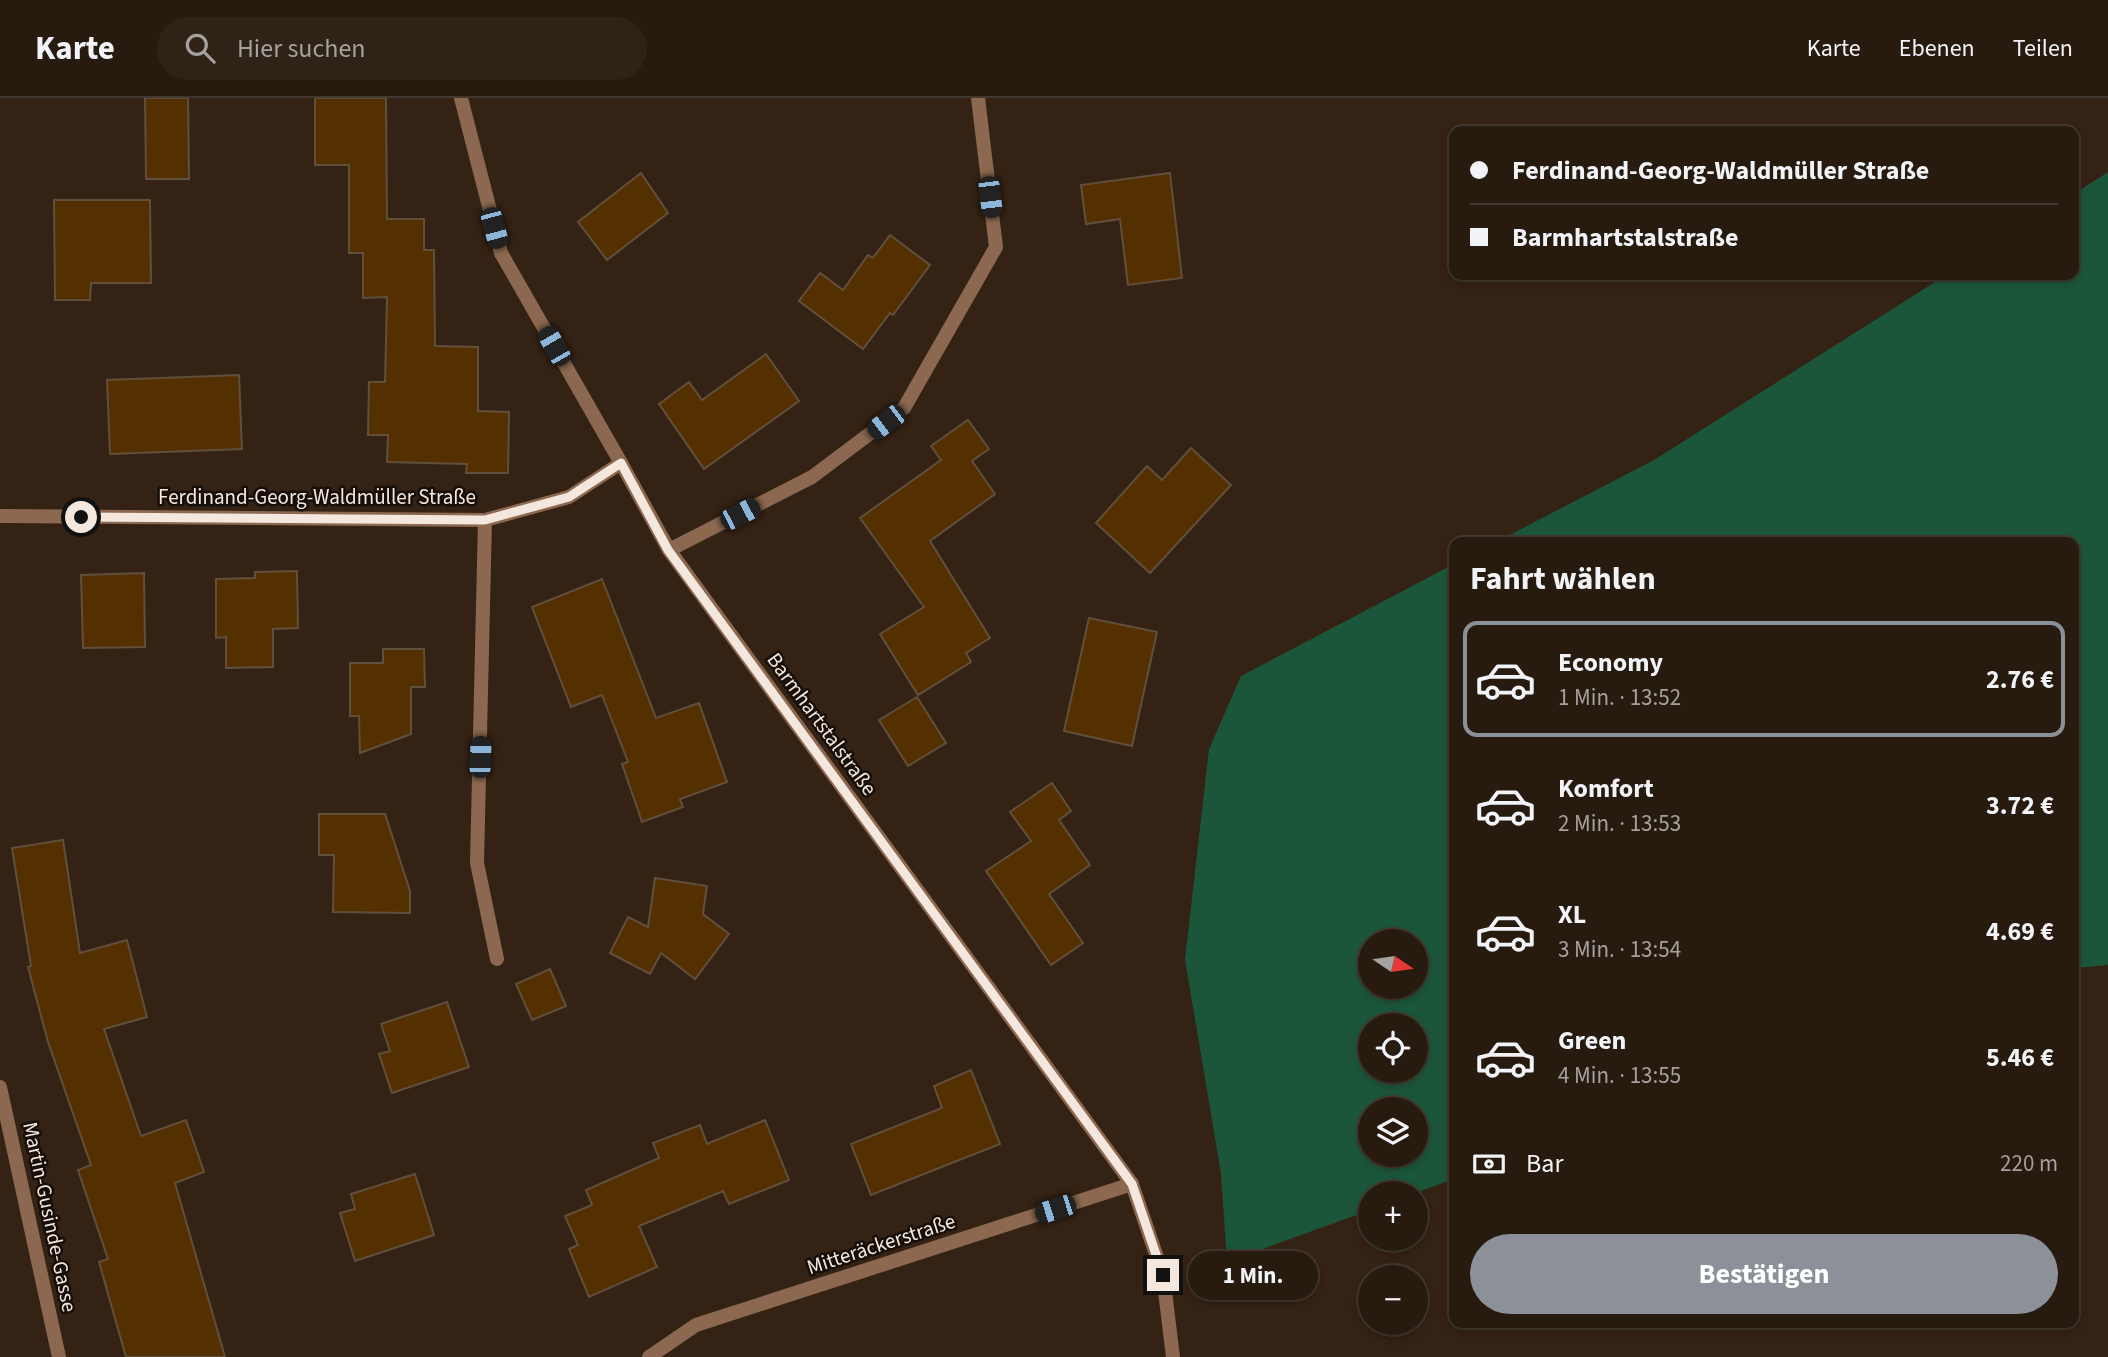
<!DOCTYPE html>
<html lang="de">
<head>
<meta charset="utf-8">
<style>
	body { margin:0; font-family:"Source Sans 3",sans-serif; background:#2f2318; color:#f1f3f6; height:100vh; display:flex; flex-direction:column; font-size:26px; white-space:nowrap }
	* { box-sizing:border-box; margin:0 }
	p { font-size:23px; color:#a4a19e }
	.icon { flex:none; width:38px; height:38px; fill:none; stroke:currentColor; stroke-width:2; stroke-linecap:round; stroke-linejoin:round }
	.map { position:relative; flex:1; overflow:hidden }
	.details { position:absolute; left:1449px; top:439px; width:630px; height:791px; display:flex; flex-direction:column; background:#271a0f; border-radius:14px; box-shadow:0 4px 10px #0003,0 0 0 2px #43382f }
	.details>* { flex:none }
	.hud { position:absolute; left:1449px; top:28px; width:630px; height:154px; border-radius:14px; box-shadow:0 4px 10px #0003,0 0 0 2px #43382f; display:grid; align-content:center; height:154px; padding:0 21px; background:#271a0f }
	.needle { width:46px; rotate:103deg }
	.buttons { position:absolute; left:1358px; top:831px; display:grid; gap:14px }
	.buttons a { display:grid; place-items:center; width:70px; height:70px; border-radius:50%; background:#271a0f; box-shadow:0 4px 10px #0003,0 0 0 2px #43382f; font-size:35px }
	.end { position:absolute; width:32px; height:32px; margin:-16px; border:9px solid #f4e7de; background:#111; box-shadow:0 0 0 4px #111 }
	.from { border-radius:50% }
	.bubble { position:absolute; height:49px; border-radius:24px; background:#271a0f; box-shadow:0 4px 10px #0003,0 0 0 2px #43382f; font-size:23px; font-weight:700; line-height:49px; text-align:center }
	.car { position:absolute; width:21px; height:42px; margin:-21px -10px; border-radius:9px; box-shadow:0 0 5px 2px #0007; background:linear-gradient(#222 24%,#8ab4d8 0 40%,#222 0 76%,#8ab4d8 0 86%,#222 0) }
	.hud b { display:flex; align-items:center; gap:24px; height:66px; font-size:26px }
	.hud b+b { border-top:2px solid #43382f }
	.hud i { width:18px; height:18px; background:#f1f3f6 }
	ul { padding:0; list-style:none }
	li { display:flex; align-items:center; gap:21px; height:116px; margin:0 14px 10px; padding:0 7px; border:4px solid transparent; border-radius:14px }
	li div { flex:1 }
	li b { display:block; font-size:26px }
	li em { font-style:normal; font-weight:700 }
	li.current { border-color:#8c9099 }
	li>.icon { width:63px; height:63px; stroke-width:1.5 }
	h2 { padding:0 21px; font-size:32px; line-height:84px }
	.pay { display:flex; align-items:center; gap:18px; height:77px; padding:0 21px; font-size:26px }
	.pay p { margin-inline-start:auto }
	.action { display:flex; gap:14px; margin-top:auto; padding:14px 21px }
	.action a { flex:1; height:80px; border-radius:42px; background:#8c9099; color:#fff; font-size:28px; font-weight:700; line-height:80px; text-align:center }
	header { display:flex; align-items:center; gap:42px; box-sizing:border-box; height:98px; padding:0 35px; background:#271a0f; border-bottom:2px solid #43382f }
	header strong { font-size:33px }
	nav { display:flex; gap:38px; margin-inline-start:auto; font-size:24px }
	.search { width:490px; height:63px; background:#2f2318; display:flex; align-items:center; gap:18px; box-sizing:border-box; padding:0 24px; border-radius:38px; color:#a4a19e; font-size:26px }
	.map>svg:first-child { display:block }
	.green { fill:#1c563a; fill-rule:evenodd }
	.building { fill:#543000; stroke:#614f3d; stroke-width:2 }
	.lines { fill:none; stroke-linecap:round; stroke-linejoin:round }
	.minor { stroke:#8b684f; stroke-width:14 }
	.route { stroke:#f4e7de; stroke-width:9 }
	.labels { text-anchor:middle; dominant-baseline:central; stroke-width:5; stroke-linejoin:round; paint-order:stroke }
	.street-label { font-size:21px; fill:#f4e7de; stroke:#160e08 }
</style>
</head>
<body>
<header>
<strong>Karte</strong>
<div class="search"><svg class="icon" aria-label="search" viewBox="0 0 24 24"><circle cx="10" cy="10" r="6"/><path d="M15 15l6 6"/></svg>Hier suchen</div>
<nav><a>Karte</a><a>Ebenen</a><a>Teilen</a></nav>
</header>
<div class="map">
<svg width="2108" height="1259" viewBox="0 0 2108 1259">
	<rect width="100%" height="100%" fill="#342214"/>
	<!-- green -->
	<g class="green">
		<path d="M 2108,74 L 2108,867 L 2074,870 L 2074,444 L 1496,444 L 1654,362 L 1946,177 L 2074,177 L 2074,96 Z"/>
		<path d="M 1454,466 L 1454,1081 L 1415,1095 L 1370,1096 L 1370,1112 L 1227,1164 L 1221,1075 L 1185,862 L 1209,651 L 1241,578 ZM 1370,844 L 1416,844 L 1416,889 L 1370,889 ZM 1370,928 L 1416,928 L 1416,973 L 1370,973 ZM 1370,1012 L 1416,1012 L 1416,1057 L 1370,1057 Z"/>
	</g>
	<!-- building -->
	<g class="building">
		<path d="M 145,0 L 188,0 L 189,81 L 146,81 Z"/>
		<path d="M 315,0 L 386,0 L 387,121 L 424,121 L 424,152 L 434,152 L 435,248 L 478,249 L 478,313 L 509,314 L 508,375 L 466,375 L 467,366 L 387,364 L 388,337 L 368,337 L 369,284 L 385,284 L 387,199 L 363,200 L 363,155 L 349,155 L 349,67 L 315,67 Z"/>
		<path d="M 641,75 L 668,115 L 607,162 L 578,124 Z"/>
		<path d="M 1170,75 L 1182,180 L 1128,187 L 1120,121 L 1086,126 L 1081,87 Z"/>
		<path d="M 54,102 L 150,102 L 151,185 L 91,185 L 90,202 L 55,202 Z"/>
		<path d="M 890,137 L 930,167 L 893,217 L 890,215 L 863,251 L 799,203 L 820,175 L 843,192 L 868,157 L 873,160 Z"/>
		<path d="M 766,256 L 799,303 L 704,371 L 659,306 L 689,284 L 702,302 Z"/>
		<path d="M 239,277 L 242,351 L 110,356 L 107,282 Z"/>
		<path d="M 968,322 L 989,351 L 972,363 L 995,396 L 930,443 L 990,540 L 966,555 L 971,564 L 918,597 L 880,536 L 924,509 L 860,420 L 941,362 L 931,348 Z"/>
		<path d="M 1191,350 L 1231,387 L 1150,475 L 1096,425 L 1147,368 L 1162,382 Z"/>
		<path d="M 297,473 L 298,530 L 273,531 L 273,569 L 226,570 L 226,539 L 216,540 L 216,481 L 255,480 L 255,474 Z"/>
		<path d="M 144,475 L 145,549 L 83,550 L 81,477 Z"/>
		<path d="M 602,481 L 656,620 L 699,605 L 727,684 L 680,701 L 683,709 L 642,724 L 622,666 L 628,664 L 602,597 L 571,609 L 532,509 Z"/>
		<path d="M 1089,520 L 1157,534 L 1132,648 L 1064,633 Z"/>
		<path d="M 383,551 L 424,551 L 425,589 L 411,589 L 411,636 L 360,655 L 359,618 L 350,618 L 350,565 L 383,565 Z"/>
		<path d="M 917,599 L 946,645 L 908,668 L 879,622 Z"/>
		<path d="M 1052,685 L 1071,713 L 1059,722 L 1090,767 L 1049,796 L 1083,845 L 1051,867 L 986,773 L 1031,743 L 1010,714 Z"/>
		<path d="M 319,716 L 385,716 L 410,793 L 410,815 L 333,814 L 334,757 L 319,757 Z"/>
		<path d="M 63,742 L 80,855 L 127,842 L 147,919 L 104,931 L 141,1038 L 186,1022 L 204,1074 L 175,1085 L 225,1259 L 126,1259 L 99,1164 L 108,1161 L 78,1072 L 91,1067 L 48,944 L 28,869 L 31,868 L 12,750 Z"/>
		<path d="M 655,780 L 707,788 L 703,816 L 729,836 L 695,881 L 661,855 L 650,876 L 610,855 L 628,819 L 648,829 Z"/>
		<path d="M 550,871 L 566,908 L 532,922 L 516,886 Z"/>
		<path d="M 447,904 L 469,969 L 392,995 L 379,956 L 390,953 L 381,926 Z"/>
		<path d="M 971,972 L 1000,1046 L 871,1097 L 851,1046 L 942,1010 L 934,988 Z"/>
		<path d="M 765,1022 L 789,1082 L 729,1106 L 723,1093 L 639,1128 L 657,1169 L 589,1199 L 569,1151 L 578,1147 L 565,1118 L 592,1107 L 586,1092 L 659,1060 L 653,1045 L 700,1027 L 707,1046 Z"/>
		<path d="M 415,1076 L 434,1137 L 355,1163 L 340,1115 L 355,1111 L 351,1096 Z"/>
	</g>
	<g class="lines">
		<!-- minor -->
		<g class="minor">
			<path d="M 461,0 L 501,155 L 621,365 L 669,452 L 1132,1086 L 1163,1177 L 1173,1259"/>
			<path d="M 0,418 L 485,422 L 569,399 L 621,365"/>
			<path d="M 485,422 L 477,765 L 497,861"/>
			<path d="M 669,452 L 812,379 L 904,310 L 996,149 L 978,0"/>
			<path d="M 0,989 L 59,1259"/>
			<path d="M 649,1259 L 696,1227 L 1132,1086"/>
		</g>
	</g>
	<g class="lines">
		<!-- route -->
		<path class="route" d="M 81,419 L 485,422 L 569,399 L 621,365 L 668,452 L 1132,1086 L 1163,1177"/>
	</g>
	<g class="labels">
		<!-- street labels -->
		<g class="street-label">
			<text x="317" y="399">Ferdinand-Georg-Waldmüller Straße</text>
			<text transform="translate(822 626) rotate(54)">Barmhartstalstraße</text>
			<text transform="translate(50 1119) rotate(78)">Martin-Gusinde-Gasse</text>
			<text transform="translate(881 1146) rotate(-18)">Mitteräckerstraße</text>
		</g>
	</g>
</svg>
<div class="buttons">
<a><svg class="needle" viewBox="-14 -14 28 28"><path d="M0-13l5 13h-10z" fill="#e53935"/><path d="M0 13l5-13h-10z" fill="#a4a19e"/></svg></a>
<a><svg class="icon" aria-label="locate" viewBox="0 0 24 24"><circle cx="12" cy="12" r="6"/><path d="M12 2v4M12 18v4M2 12h4M18 12h4"/></svg></a>
<a><svg class="icon" aria-label="layers" viewBox="0 0 24 24"><path d="M12 4l9 5-9 5-9-5zM3 14l9 5 9-5"/></svg></a>
<a>+</a>
<a>−</a>
</div>
<i class="end from" style="left:81px;top:419px"></i>
<i class="end" style="left:1163px;top:1177px"></i>
<div class="bubble" style="left:1188px;top:1153px;width:130px">1 Min.</div>
<i class="car" style="left:990px;top:99px;rotate:173deg"></i>
<i class="car" style="left:494px;top:130px;rotate:165deg"></i>
<i class="car" style="left:554px;top:248px;rotate:330deg"></i>
<i class="car" style="left:886px;top:324px;rotate:233deg"></i>
<i class="car" style="left:740px;top:416px;rotate:63deg"></i>
<i class="car" style="left:480px;top:659px;rotate:2deg"></i>
<i class="car" style="left:1055px;top:1111px;rotate:252deg"></i>
<div class="hud">
<b><i class="from"></i>Ferdinand-Georg-Waldmüller Straße</b>
<b><i></i>Barmhartstalstraße</b>
</div>
<section class="details">
<h2>Fahrt wählen</h2>
<ul>
<li class="current"><svg class="icon" aria-label="car" viewBox="0 0 24 24"><path d="M5 17H2v-5l4-1 3-4h7l3 4 3 1v5h-3M9 17h6M6 11h13"/><circle cx="7" cy="17" r="2"/><circle cx="17" cy="17" r="2"/></svg><div><b>Economy</b><p>1 Min. · 13:52</p></div><em>2.76 €</em></li>
<li><svg class="icon" aria-label="car" viewBox="0 0 24 24"><path d="M5 17H2v-5l4-1 3-4h7l3 4 3 1v5h-3M9 17h6M6 11h13"/><circle cx="7" cy="17" r="2"/><circle cx="17" cy="17" r="2"/></svg><div><b>Komfort</b><p>2 Min. · 13:53</p></div><em>3.72 €</em></li>
<li><svg class="icon" aria-label="car" viewBox="0 0 24 24"><path d="M5 17H2v-5l4-1 3-4h7l3 4 3 1v5h-3M9 17h6M6 11h13"/><circle cx="7" cy="17" r="2"/><circle cx="17" cy="17" r="2"/></svg><div><b>XL</b><p>3 Min. · 13:54</p></div><em>4.69 €</em></li>
<li><svg class="icon" aria-label="car" viewBox="0 0 24 24"><path d="M5 17H2v-5l4-1 3-4h7l3 4 3 1v5h-3M9 17h6M6 11h13"/><circle cx="7" cy="17" r="2"/><circle cx="17" cy="17" r="2"/></svg><div><b>Green</b><p>4 Min. · 13:55</p></div><em>5.46 €</em></li>
</ul>
<div class="pay"><svg class="icon" aria-label="cash" viewBox="0 0 24 24"><path d="M3 7h18v10H3z"/><circle cx="12" cy="12" r="2"/></svg>Bar<p>220 m</p></div>
<div class="action"><a>Bestätigen</a></div>
</section>
</div>
</body>
</html>
